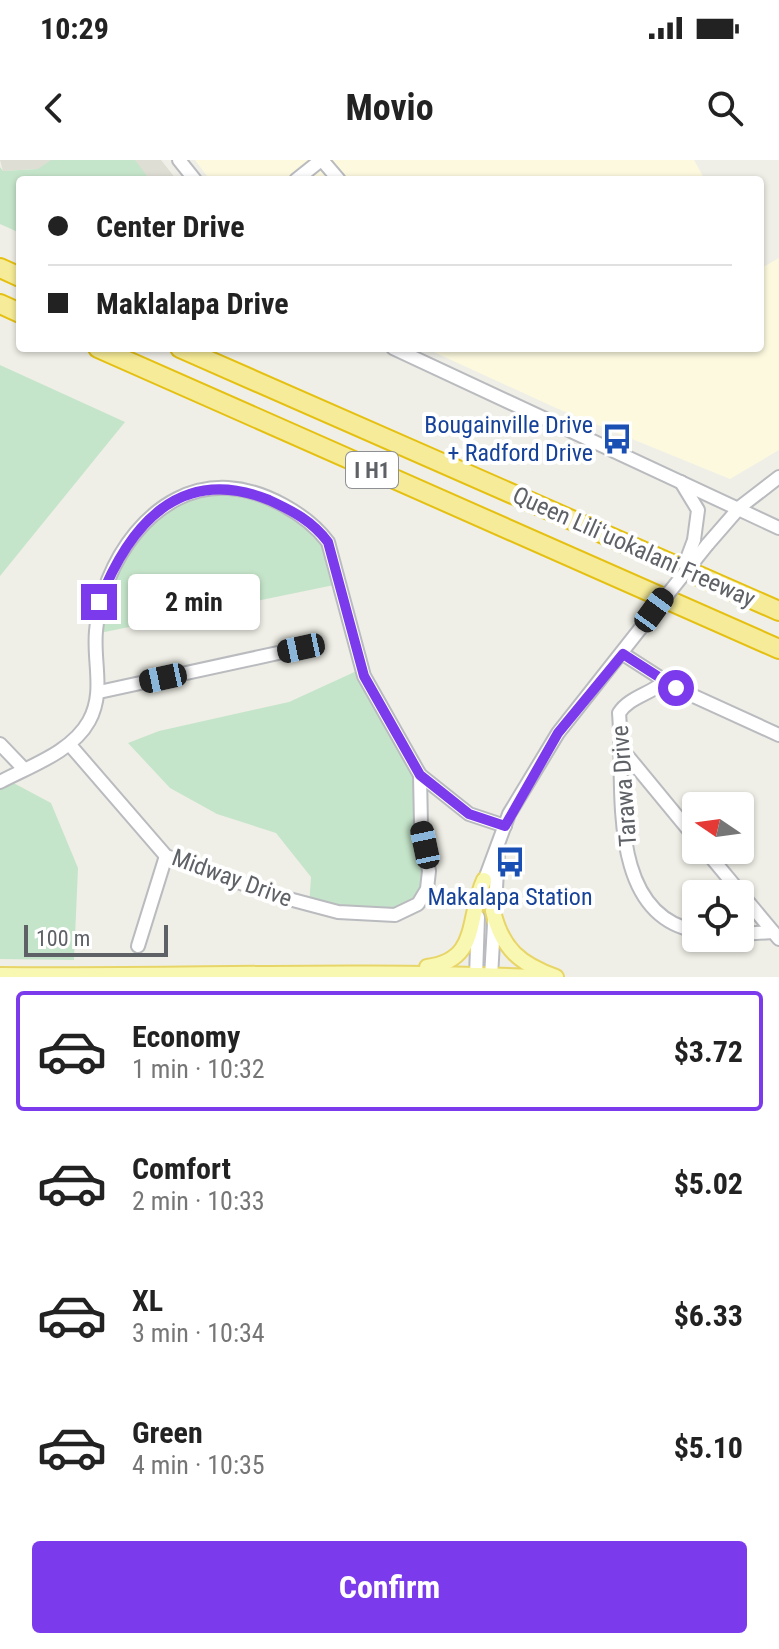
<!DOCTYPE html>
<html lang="en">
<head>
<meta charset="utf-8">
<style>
	body { margin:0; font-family:"Roboto Condensed",sans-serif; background:#f6f6f6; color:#222; height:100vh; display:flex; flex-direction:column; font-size:30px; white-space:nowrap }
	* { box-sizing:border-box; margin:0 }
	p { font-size:26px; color:#767676 }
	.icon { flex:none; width:44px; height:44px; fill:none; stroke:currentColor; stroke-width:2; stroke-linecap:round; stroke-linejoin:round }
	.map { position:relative; height:817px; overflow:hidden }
	.details { display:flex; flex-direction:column; background:#fff; flex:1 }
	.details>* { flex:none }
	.hud { position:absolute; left:16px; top:16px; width:748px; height:176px; border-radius:8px; box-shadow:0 2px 6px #0004; display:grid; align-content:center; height:176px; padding:0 32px; background:#fff }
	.needle { width:52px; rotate:283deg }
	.buttons { position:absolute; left:682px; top:632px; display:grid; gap:16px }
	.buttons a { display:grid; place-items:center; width:72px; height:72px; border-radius:8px; background:#fff; box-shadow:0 2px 6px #0004; font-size:40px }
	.scale { position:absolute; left:24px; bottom:20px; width:144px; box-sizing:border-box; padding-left:8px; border:4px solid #5e6166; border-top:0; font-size:22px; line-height:28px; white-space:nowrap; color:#5e6166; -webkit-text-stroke:6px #fff; paint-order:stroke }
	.end { position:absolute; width:36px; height:36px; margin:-18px; border:10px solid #7c3aed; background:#fff; box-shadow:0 0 0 4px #fff }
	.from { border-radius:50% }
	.bubble { position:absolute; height:56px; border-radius:8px; background:#fff; box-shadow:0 2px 6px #0004; font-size:26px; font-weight:700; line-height:56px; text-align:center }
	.car { position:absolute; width:24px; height:48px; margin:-24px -12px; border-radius:10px; box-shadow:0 0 6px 2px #0007; background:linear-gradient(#222 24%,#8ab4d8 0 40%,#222 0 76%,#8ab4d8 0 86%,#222 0) }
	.hud b { display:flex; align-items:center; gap:28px; height:76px; font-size:30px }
	.hud b+b { border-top:2px solid #e0e0e0 }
	.hud i { width:20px; height:20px; background:#222 }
	ul { padding:14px 0 0; list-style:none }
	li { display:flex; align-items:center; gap:24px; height:120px; margin:0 16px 12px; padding:0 16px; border:4px solid transparent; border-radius:8px }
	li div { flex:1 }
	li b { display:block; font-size:30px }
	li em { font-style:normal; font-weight:700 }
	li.selected { border-color:#7c3aed }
	li>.icon { width:72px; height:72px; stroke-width:1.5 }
	.button { display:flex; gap:16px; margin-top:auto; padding:16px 32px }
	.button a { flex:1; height:92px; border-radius:8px; background:#7c3aed; color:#fff; font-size:32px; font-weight:700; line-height:92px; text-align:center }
	.status { display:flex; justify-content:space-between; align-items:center; height:56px; padding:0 40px; background:#fff; direction:ltr }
	.status svg { height:22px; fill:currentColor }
	header { display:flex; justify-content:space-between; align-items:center; height:104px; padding:0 32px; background:#fff; font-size:36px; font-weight:700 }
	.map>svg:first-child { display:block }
	.commercial { fill:#fcf9df }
	.education { fill:#dfded5 }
	.green { fill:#c5e5ca }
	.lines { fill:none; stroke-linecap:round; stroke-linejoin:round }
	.minor-casing { stroke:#b9bbbf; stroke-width:16 }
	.major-casing { stroke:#e8d567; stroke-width:18 }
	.highway-casing { stroke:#e5c011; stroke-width:22 }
	.minor { stroke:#fff; stroke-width:12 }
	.major { stroke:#f9f8b2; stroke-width:14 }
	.highway { stroke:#f6eb98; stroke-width:18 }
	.minor-bridge-casing { stroke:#b9bbbf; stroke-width:16; stroke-linecap:butt }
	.minor-bridge { stroke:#fff; stroke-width:12 }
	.route { stroke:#7c3aed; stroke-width:10 }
	.labels { text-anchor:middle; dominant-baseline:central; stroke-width:8; stroke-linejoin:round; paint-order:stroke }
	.shield { fill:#fff; stroke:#8e9094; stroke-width:2 }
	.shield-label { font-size:22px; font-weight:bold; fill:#5e6166 }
	.transit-label { font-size:24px; fill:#164399; stroke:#fff; text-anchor:end }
	.street-label { font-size:24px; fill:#5e6166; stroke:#fff }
</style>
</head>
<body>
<div class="status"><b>10:29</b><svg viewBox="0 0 49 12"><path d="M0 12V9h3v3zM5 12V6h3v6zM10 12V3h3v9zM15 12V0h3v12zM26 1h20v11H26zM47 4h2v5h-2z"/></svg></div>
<header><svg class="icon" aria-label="back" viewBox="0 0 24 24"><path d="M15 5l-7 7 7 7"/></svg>Movio<svg class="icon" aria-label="search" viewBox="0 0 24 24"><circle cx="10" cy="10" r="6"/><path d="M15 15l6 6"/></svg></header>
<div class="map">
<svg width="779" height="817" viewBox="0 0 779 817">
	<rect width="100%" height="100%" fill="#efefe7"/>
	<!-- commercial -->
	<g class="commercial">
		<path d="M 195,0 L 694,0 L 705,20 L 210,20 Z"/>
		<path d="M 779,98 L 779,290 L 730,319 L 556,248 L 425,188 L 760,188 L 760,109 Z"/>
	</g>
	<!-- education -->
	<path class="education" d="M 0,0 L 161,0 L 176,19 L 46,20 L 38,9 L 3,11 Z"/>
	<!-- green -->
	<g class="green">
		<path d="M 51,0 L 135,0 L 150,20 L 20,20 L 20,73 L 0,64 L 0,7 L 3,11 L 38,9 Z"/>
		<path d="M 0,205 L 125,262 L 0,416 Z"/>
		<path d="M 235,329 L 314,365 L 339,424 L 95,474 L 119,397 L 167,344 Z"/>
		<path d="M 361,509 L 413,600 L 429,717 L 405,752 L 309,746 L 311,717 L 276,673 L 217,654 L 170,628 L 128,583 L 159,571 L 289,542 Z"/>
		<path d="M 6,619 L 51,643 L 78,708 L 74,800 L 0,799 L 0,622 Z"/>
	</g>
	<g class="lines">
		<!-- minor casing -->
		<g class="minor-casing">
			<g id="minor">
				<path d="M 179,0 L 195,20"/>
				<path d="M 322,0 L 339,20"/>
				<path d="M 296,20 L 321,0"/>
				<path d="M 393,188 L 779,368"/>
				<path d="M 681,322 L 698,350 L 694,380"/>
				<path d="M 707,385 L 740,347 L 779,317"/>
				<path d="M 623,494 L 676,528 L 779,575"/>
				<path d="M 665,521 C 651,534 629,537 619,553 C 625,620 604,754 696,771"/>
				<path d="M 99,532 L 301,488"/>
				<path d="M 0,584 L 24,609"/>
				<path d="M 621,588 L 696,679"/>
				<path d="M 420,615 L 469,654 L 505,666"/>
				<path d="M 0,622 C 30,606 72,592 89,561 C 105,532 93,502 96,471 C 101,404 153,324 228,328 C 264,330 307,354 328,382 L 364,516 L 420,615 L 421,666 L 429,711 L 427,729 L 418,744 L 395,755 L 338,752 L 274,735 L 166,696 L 70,585"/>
				<path d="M 705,690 L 779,779"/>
				<path d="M 482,727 L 509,654 L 558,573 L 640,469"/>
				<path d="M 740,774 L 773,772"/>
				<path d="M 138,786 L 166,696"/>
				<path d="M 476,817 L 478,757"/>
				<path d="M 491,817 L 498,693"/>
			</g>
		</g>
		<!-- major casing -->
		<g class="major-casing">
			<g id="major">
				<path d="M 493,751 C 502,789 520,804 556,817"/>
				<path d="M 427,807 C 480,800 466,759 484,720"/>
				<path d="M 0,815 C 178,817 356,809 534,817"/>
			</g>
		</g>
		<!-- highway casing -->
		<g class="highway-casing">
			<g id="highway">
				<path d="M 0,108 L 20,117"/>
				<path d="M 0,144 L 20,153"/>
				<path d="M 98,188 L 779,489"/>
				<path d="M 180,188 L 779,451"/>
			</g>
		</g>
		<!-- minor -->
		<use href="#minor" class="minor"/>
		<!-- major -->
		<use href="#major" class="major"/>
		<!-- highway -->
		<use href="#highway" class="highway"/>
		<!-- minor-bridge casing -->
		<g class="minor-bridge-casing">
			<g id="minor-bridge">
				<path d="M 685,404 L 694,380"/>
				<path d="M 640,469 L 707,385"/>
			</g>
		</g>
		<!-- minor-bridge -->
		<use href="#minor-bridge" class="minor-bridge"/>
	</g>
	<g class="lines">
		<!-- route -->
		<path class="route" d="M 99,442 C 129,365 180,304 269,340 C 293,351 312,361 328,382 L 364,516 L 420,615 L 469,654 L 505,666 L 558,573 L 623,494 L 676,528"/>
	</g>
	<!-- icons -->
	<defs>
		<g id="bus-bare" transform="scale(2.4)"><path d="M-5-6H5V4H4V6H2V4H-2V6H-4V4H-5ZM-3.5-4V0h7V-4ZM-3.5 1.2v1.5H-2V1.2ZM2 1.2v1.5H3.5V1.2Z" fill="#1a4fb4" stroke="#fff" stroke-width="2.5" paint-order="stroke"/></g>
	</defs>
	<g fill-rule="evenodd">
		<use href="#bus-bare" x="617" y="279"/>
		<use href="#bus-bare" x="510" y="702"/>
	</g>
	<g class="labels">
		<!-- shield labels -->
		<rect class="shield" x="346" y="292" width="52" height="36" rx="6"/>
		<g class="shield-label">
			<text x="372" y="310">I H1</text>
		</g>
		<!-- transit labels -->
		<g class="transit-label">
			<text x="593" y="265">Bougainville Drive<tspan x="593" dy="28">+ Radford Drive</tspan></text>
			<text x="510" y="737" text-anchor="middle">Makalapa Station</text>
		</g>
		<!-- street labels -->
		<g class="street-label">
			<text transform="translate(634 387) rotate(24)">Queen Liliʻuokalani Freeway</text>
			<text transform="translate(624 626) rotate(-94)">Tarawa Drive</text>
			<text transform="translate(232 718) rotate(20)">Midway Drive</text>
		</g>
	</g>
</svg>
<div class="buttons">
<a><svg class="needle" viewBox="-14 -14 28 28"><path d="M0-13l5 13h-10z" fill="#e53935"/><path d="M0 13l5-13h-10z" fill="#767676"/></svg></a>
<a><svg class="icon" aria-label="locate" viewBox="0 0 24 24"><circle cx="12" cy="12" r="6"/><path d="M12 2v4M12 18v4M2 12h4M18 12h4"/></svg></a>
</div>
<div class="scale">100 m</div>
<i class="end from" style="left:676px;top:528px"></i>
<i class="end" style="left:99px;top:442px"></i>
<div class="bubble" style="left:128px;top:414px;width:132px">2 min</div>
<i class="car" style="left:654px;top:450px;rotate:36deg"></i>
<i class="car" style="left:301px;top:488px;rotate:258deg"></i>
<i class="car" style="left:163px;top:518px;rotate:258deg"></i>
<i class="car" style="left:425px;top:685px;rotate:348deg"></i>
<div class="hud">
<b><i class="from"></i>Center Drive</b>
<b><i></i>Maklalapa Drive</b>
</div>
</div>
<section class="details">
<ul>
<li class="selected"><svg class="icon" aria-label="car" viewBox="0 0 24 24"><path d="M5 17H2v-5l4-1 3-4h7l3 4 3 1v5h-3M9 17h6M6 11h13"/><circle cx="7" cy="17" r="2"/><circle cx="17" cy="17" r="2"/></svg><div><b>Economy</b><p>1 min · 10:32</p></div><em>$3.72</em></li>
<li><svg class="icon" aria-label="car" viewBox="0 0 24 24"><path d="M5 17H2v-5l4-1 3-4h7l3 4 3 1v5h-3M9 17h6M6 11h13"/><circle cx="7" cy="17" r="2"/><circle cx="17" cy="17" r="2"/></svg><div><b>Comfort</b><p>2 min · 10:33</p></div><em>$5.02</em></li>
<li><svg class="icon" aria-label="car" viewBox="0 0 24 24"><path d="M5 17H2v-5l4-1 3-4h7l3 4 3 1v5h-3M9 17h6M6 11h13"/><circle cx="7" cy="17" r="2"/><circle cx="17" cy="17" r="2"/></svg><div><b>XL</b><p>3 min · 10:34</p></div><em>$6.33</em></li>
<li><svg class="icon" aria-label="car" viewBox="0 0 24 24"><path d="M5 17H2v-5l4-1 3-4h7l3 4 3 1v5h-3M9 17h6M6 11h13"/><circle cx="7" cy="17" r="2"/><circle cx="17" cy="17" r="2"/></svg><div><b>Green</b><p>4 min · 10:35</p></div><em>$5.10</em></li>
</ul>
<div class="button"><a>Confirm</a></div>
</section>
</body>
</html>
